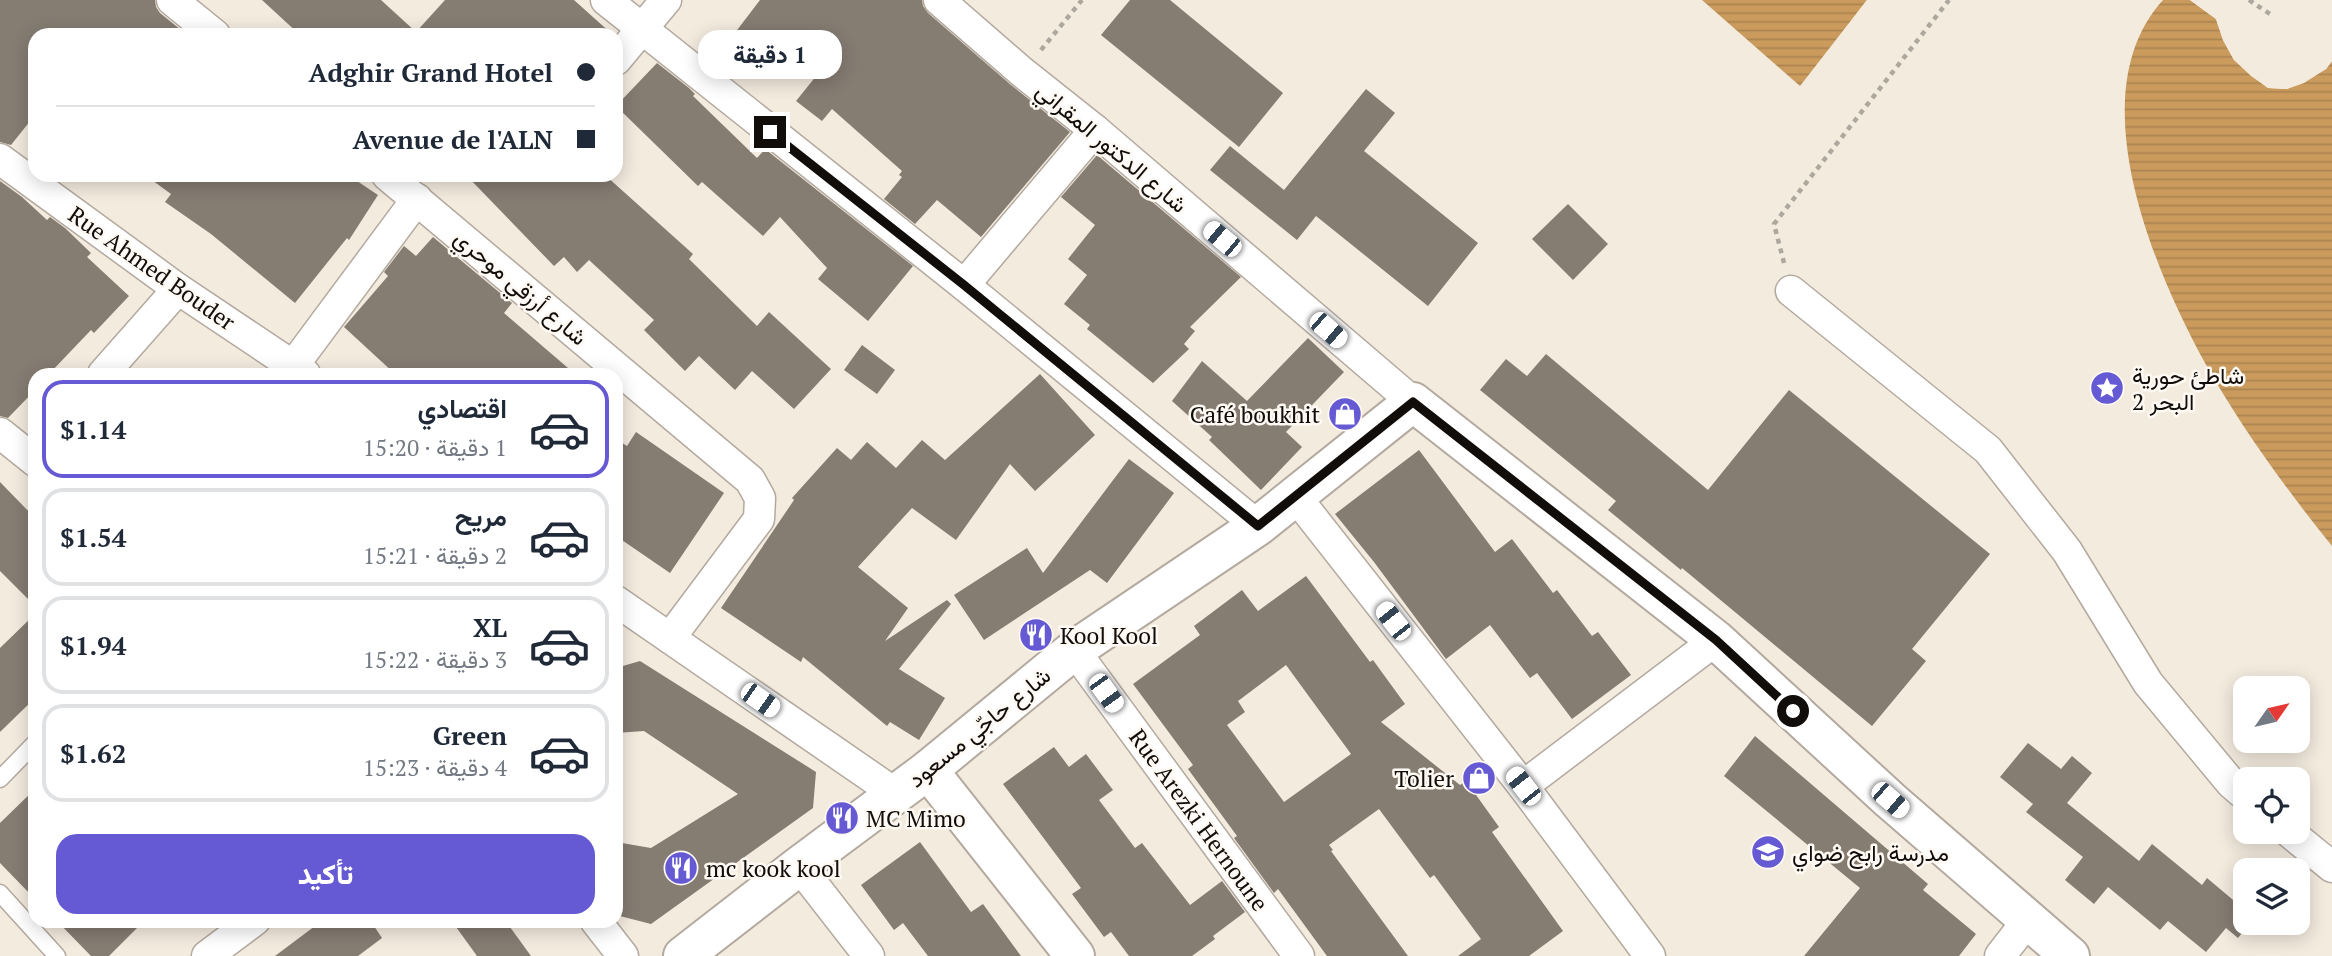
<!DOCTYPE html>
<html lang="ar">
<head>
<meta charset="utf-8">
<style>
	body { margin:0; font-family:"PT Serif",Vazirmatn,serif; background:#f2f2f3; color:#1f2937; direction:rtl; height:100vh; display:flex; flex-direction:column; font-size:26px; white-space:nowrap }
	* { box-sizing:border-box; margin:0 }
	p { font-size:23px; color:#747a83 }
	.icon { flex:none; width:38px; height:38px; fill:none; stroke:currentColor; stroke-width:2; stroke-linecap:round; stroke-linejoin:round }
	.map { position:relative; flex:1; overflow:hidden; direction:ltr }
	.panel { position:absolute; left:28px; top:368px; width:595px; height:560px; display:flex; flex-direction:column; background:#fff; border-radius:21px; box-shadow:0 4px 18px #0003; direction:rtl }
	.panel>* { flex:none }
	.top-card { position:absolute; left:28px; top:28px; width:595px; height:154px; border-radius:21px; box-shadow:0 4px 18px #0003; direction:rtl; display:grid; align-content:center; height:154px; padding:0 28px; background:#fff }
	.needle { width:46px; rotate:56deg }
	.fabs { position:absolute; left:2233px; top:676px; display:grid; gap:14px }
	.fabs a { display:grid; place-items:center; width:77px; height:77px; border-radius:14px; background:#fff; box-shadow:0 4px 18px #0003; font-size:35px }
	.end { position:absolute; width:32px; height:32px; margin:-16px; border:9px solid #110d0a; background:#fff; box-shadow:0 0 0 4px #fff }
	.from { border-radius:50% }
	.bubble { position:absolute; height:49px; border-radius:21px; background:#fff; box-shadow:0 4px 18px #0003; font-size:23px; font-weight:800; line-height:49px; text-align:center; direction:rtl }
	.car { position:absolute; width:21px; height:42px; margin:-21px -10px; border-radius:9px; box-shadow:0 0 5px 2px #0007; background:linear-gradient(#fff 24%,#345 0 40%,#fff 0 76%,#345 0 86%,#fff 0) }
	.top-card b { display:flex; align-items:center; gap:24px; height:66px; font-size:26px }
	.top-card b+b { border-top:2px solid #e0e1e3 }
	.top-card i { width:18px; height:18px; background:#1f2937 }
	ul { padding:12px 0 0; list-style:none }
	li { display:flex; align-items:center; gap:21px; height:98px; margin:0 14px 10px; padding:0 14px; border:4px solid #e0e1e3; border-radius:21px }
	li div { flex:1 }
	li b { display:block; font-size:26px }
	li em { font-style:normal; font-weight:800 }
	li.on { border-color:#655ad3 }
	li>.icon { width:63px; height:63px; stroke-width:1.5 }
	.button { display:flex; gap:14px; margin-top:auto; padding:14px 28px }
	.button a { flex:1; height:80px; border-radius:21px; background:#655ad3; color:#fff; font-size:28px; font-weight:800; line-height:80px; text-align:center }
	.map>svg:first-child { display:block }
	.water { fill:url(#water-rules) }
	.pier { fill:#f4ebdf }
	.building { fill:#857c72; fill-rule:evenodd }
	.lines { fill:none; stroke-linecap:round; stroke-linejoin:round }
	.service-casing { stroke:#b3a99e; stroke-width:19 }
	.minor-casing { stroke:#b3a99e; stroke-width:33 }
	.tertiary-casing { stroke:#b3a99e; stroke-width:42 }
	.secondary-casing { stroke:#b3a99e; stroke-width:42 }
	.path { stroke:#aea79d; stroke-width:4.5; stroke-dasharray:5 5; stroke-linecap:butt }
	.service { stroke:#fff; stroke-width:16 }
	.minor { stroke:#fff; stroke-width:30 }
	.tertiary { stroke:#fff; stroke-width:38 }
	.secondary { stroke:#fff; stroke-width:38 }
	.route { stroke:#110d0a; stroke-width:9 }
	.labels { text-anchor:middle; dominant-baseline:central; stroke-width:5; stroke-linejoin:round; paint-order:stroke }
	.street-label { font-size:23px; fill:#110d0a; stroke:#fef9f2 }
	.poi-label { font-size:23px; fill:#110d0a; stroke:#fef9f2; text-anchor:start }
</style>
</head>
<body>
<div class="map">
<svg width="2332" height="956" viewBox="0 0 2332 956">
	<defs>
		<pattern id="water-rules" width="6" height="5" patternUnits="userSpaceOnUse" patternTransform="scale(1.75)"><rect width="6" height="5" fill="#ca9b5d"/><path d="M0 2.5h6" fill="none" stroke="#ac8450"/></pattern>
	</defs>
	<rect width="100%" height="100%" fill="#f4ebdf"/>
	<!-- water -->
	<g class="water">
		<path d="M 1702,0 L 1867,0 L 1800,86 Z"/>
		<path d="M 2163,0 L 2190,0 L 2216,19 L 2223,40 L 2234,60 L 2268,88 L 2287,89 L 2326,69 L 2332,61 L 2332,546 C 2286,489 2241,427 2205,363 C 2154,270 2078,93 2163,0 Z"/>
	</g>
	<!-- pier -->
	<g class="pier">
		<path d="M 1867,0 L 1871,0 L 1803,88 L 1799,89 Z"/>
		<path d="M 2190,0 L 2196,0 L 2219,17 L 2226,38 L 2237,58 L 2253,73 L 2269,84 L 2287,85 L 2303,80 L 2324,66 L 2332,58 L 2332,61 L 2326,69 L 2304,83 L 2287,89 L 2268,88 L 2251,76 L 2234,60 L 2223,40 L 2216,19 Z"/>
	</g>
	<!-- building -->
	<g class="building">
		<path d="M 0,0 L 155,0 L 156,7 L 160,13 L 181,30 L 176,35 L 35,35 L 35,115 L 11,145 L 0,142 Z"/>
		<path d="M 262,0 L 381,0 L 416,32 L 445,0 L 574,0 L 613,35 L 300,35 Z"/>
		<path d="M 760,0 L 922,0 L 923,6 L 928,13 L 1011,85 L 1070,132 L 981,237 L 937,200 L 915,224 L 884,199 L 902,177 L 899,175 L 902,171 L 832,109 L 822,121 L 796,101 L 817,75 L 779,38 L 759,65 L 728,42 Z"/>
		<path d="M 1130,0 L 1170,0 L 1283,93 L 1239,147 L 1101,35 Z"/>
		<path d="M 657,63 L 689,88 L 695,94 L 693,96 L 757,158 L 765,149 L 913,266 L 868,321 L 818,279 L 827,268 L 780,217 L 763,236 L 702,182 L 698,186 L 616,106 Z"/>
		<path d="M 1366,89 L 1395,113 L 1364,151 L 1478,243 L 1428,306 L 1316,216 L 1297,240 L 1210,170 L 1230,146 L 1284,190 Z"/>
		<path d="M 1097,155 L 1241,277 L 1190,327 L 1195,331 L 1184,344 L 1189,349 L 1153,383 L 1087,329 L 1090,325 L 1064,304 L 1087,275 L 1068,259 L 1095,225 L 1061,197 Z"/>
		<path d="M 145,175 L 348,175 L 378,195 L 349,240 L 347,238 L 295,303 L 211,234 L 165,202 L 171,194 Z"/>
		<path d="M 466,175 L 605,175 L 693,254 L 689,259 L 757,326 L 769,312 L 831,369 L 794,409 L 752,371 L 735,390 L 699,356 L 685,371 L 644,330 L 654,320 L 589,260 L 577,272 L 564,257 L 554,266 Z"/>
		<path d="M 0,181 L 22,197 L 47,220 L 50,217 L 65,228 L 91,253 L 87,257 L 129,296 L 94,333 L 91,330 L 49,374 L 35,374 L 35,390 L 8,418 L 0,416 Z"/>
		<path d="M 1568,204 L 1608,244 L 1573,280 L 1532,239 Z"/>
		<path d="M 433,237 L 512,303 L 504,313 L 575,374 L 395,374 L 344,327 L 388,276 L 384,272 L 404,246 L 416,256 Z"/>
		<path d="M 1308,338 L 1344,372 L 1286,432 L 1302,447 L 1261,490 L 1209,440 L 1212,437 L 1172,401 L 1202,361 L 1247,401 Z"/>
		<path d="M 862,345 L 895,370 L 877,394 L 844,370 Z"/>
		<path d="M 1546,354 L 1708,490 L 1789,390 L 1990,554 L 1912,649 L 1926,661 L 1872,726 L 1682,568 L 1681,570 L 1608,510 L 1616,501 L 1480,390 L 1506,359 L 1527,376 Z"/>
		<path d="M 1040,374 L 1095,435 L 1035,491 L 1010,464 L 956,540 L 912,508 L 858,567 L 908,608 L 885,641 L 947,600 L 951,604 L 899,669 L 945,698 L 919,740 L 890,722 L 887,726 L 803,657 L 801,662 L 721,608 L 794,500 L 792,498 L 837,448 L 851,460 L 867,442 L 896,468 L 922,440 L 945,460 Z"/>
		<path d="M 636,432 L 724,493 L 670,573 L 616,536 L 616,439 L 627,446 Z"/>
		<path d="M 1419,450 L 1495,552 L 1512,539 L 1553,593 L 1557,590 L 1592,636 L 1598,632 L 1631,675 L 1572,719 L 1537,673 L 1530,678 L 1490,625 L 1446,659 L 1374,562 L 1335,514 Z"/>
		<path d="M 1129,459 L 1174,493 L 1107,583 L 1090,570 L 984,640 L 954,595 L 1027,548 L 1043,573 Z"/>
		<path d="M 0,482 L 35,518 L 35,606 L 0,571 Z"/>
		<path d="M 1306,576 L 1370,662 L 1373,660 L 1405,704 L 1381,722 L 1460,785 L 1466,781 L 1499,827 L 1492,832 L 1563,931 L 1529,956 L 1458,956 L 1481,939 L 1434,875 L 1430,878 L 1379,809 L 1329,845 L 1333,850 L 1331,851 L 1408,956 L 1327,956 L 1278,889 L 1274,893 L 1234,838 L 1237,836 L 1188,769 L 1193,765 L 1133,684 L 1200,635 L 1194,626 L 1242,590 L 1258,611 ZM 1286,665 L 1351,754 L 1284,802 L 1227,725 L 1245,712 L 1238,701 Z"/>
		<path d="M 35,614 L 35,698 L 0,732 L 0,648 Z"/>
		<path d="M 640,661 L 816,772 L 813,808 L 651,924 L 616,915 L 616,842 L 651,848 L 738,794 L 644,731 L 616,733 L 616,668 Z"/>
		<path d="M 1755,736 L 1928,884 L 1923,890 L 1976,934 L 1959,956 L 1804,956 L 1860,888 L 1724,776 Z"/>
		<path d="M 2028,743 L 2061,769 L 2072,756 L 2092,773 L 2067,803 L 2139,861 L 2152,844 L 2202,885 L 2207,878 L 2245,910 L 2245,922 L 2251,922 L 2238,938 L 2226,928 L 2206,952 L 2168,921 L 2160,930 L 2108,887 L 2094,904 L 2065,880 L 2083,857 L 2026,812 L 2033,804 L 2000,777 Z"/>
		<path d="M 1054,747 L 1069,767 L 1086,754 L 1113,790 L 1099,800 L 1135,848 L 1142,843 L 1190,905 L 1222,881 L 1245,912 L 1213,936 L 1215,939 L 1192,956 L 1129,956 L 1111,932 L 1104,937 L 1072,894 L 1081,888 L 1003,784 Z"/>
		<path d="M 35,789 L 35,899 L 0,863 L 0,823 Z"/>
		<path d="M 920,842 L 971,912 L 983,904 L 1021,956 L 928,956 L 903,923 L 894,930 L 861,885 Z"/>
		<path d="M 56,920 L 145,920 L 109,956 L 91,956 Z"/>
		<path d="M 323,920 L 370,920 L 382,938 L 358,956 L 275,956 Z"/>
		<path d="M 451,920 L 505,920 L 531,956 L 477,956 Z"/>
	</g>
	<g class="lines">
		<!-- service casing -->
		<g class="service-casing">
			<g id="service">
				<path d="M 0,779 L 35,743"/>
				<path d="M 0,893 L 57,956"/>
			</g>
		</g>
		<!-- minor casing -->
		<g class="minor-casing">
			<g id="minor">
				<path d="M 172,0 L 215,35"/>
				<path d="M 606,0 L 964,285 L 1258,526"/>
				<path d="M 939,0 L 1022,72 L 1095,130 L 1413,402"/>
				<path d="M 616,60 L 666,0"/>
				<path d="M 0,159 L 178,289 L 305,374"/>
				<path d="M 387,175 L 750,480 L 760,498 L 759,519 L 670,638"/>
				<path d="M 964,285 L 1095,130"/>
				<path d="M 1791,291 L 1988,450 L 2067,551 L 2148,683 L 2231,783 L 2245,795"/>
				<path d="M 293,366 L 417,199"/>
				<path d="M 103,374 L 178,289"/>
				<path d="M 0,433 L 35,461"/>
				<path d="M 1296,497 L 1523,786 L 1650,956"/>
				<path d="M 616,601 L 896,794"/>
				<path d="M 1074,650 L 1299,956"/>
				<path d="M 1523,786 L 1716,640"/>
				<path d="M 2288,831 L 2332,867"/>
				<path d="M 799,866 L 869,956"/>
				<path d="M 595,920 L 623,956"/>
				<path d="M 207,956 L 255,920"/>
				<path d="M 2000,956 L 2028,920"/>
			</g>
		</g>
		<!-- tertiary casing -->
		<g class="tertiary-casing">
			<path id="tertiary" d="M 928,770 L 1075,956"/>
		</g>
		<!-- secondary casing -->
		<g class="secondary-casing">
			<path id="secondary" d="M 683,956 L 799,866 L 928,770 L 1074,650 L 1258,526 L 1413,402 L 1716,640 L 1890,800 L 2070,956"/>
		</g>
		<!-- path -->
		<g class="path">
			<path d="M 2249,0 L 2273,16"/>
			<path d="M 1041,50 L 1082,0"/>
			<path d="M 1784,263 L 1774,224 L 1949,0"/>
		</g>
		<!-- service -->
		<use href="#service" class="service"/>
		<!-- minor -->
		<use href="#minor" class="minor"/>
		<!-- tertiary -->
		<use href="#tertiary" class="tertiary"/>
		<!-- secondary -->
		<use href="#secondary" class="secondary"/>
	</g>
	<g class="lines">
		<!-- route -->
		<path class="route" d="M 770,132 L 964,285 L 1258,526 L 1413,402 L 1716,640 L 1793,711"/>
	</g>
	<!-- icons -->
	<defs>
		<g id="sight-disc" transform="scale(1.75)"><circle r="9.5" fill="#655ad3" stroke="#fef9f2"/><path d="M0-6L1.8-2.2L6-1.7L2.9 1.2L3.7 5.4L0 3.3L-3.7 5.4L-2.9 1.2L-6-1.7L-1.8-2.2Z" fill="#fff"/></g>
		<g id="shop-disc" transform="scale(1.75)"><circle r="9.5" fill="#655ad3" stroke="#fef9f2"/><path d="M-5-2.5h2.3a2.7 3.5 0 0 1 5.4 0H5L5.5 6h-11ZM-1.5-2.5h3a1.5 2.3 0 0 0-3 0Z" fill="#fff"/></g>
		<g id="restaurant-disc" transform="scale(1.75)"><circle r="9.5" fill="#655ad3" stroke="#fef9f2"/><path d="M-5-6h1v4h1v-4h1v4h1v-4h1v5L-1.5 .5V6h-2V.5L-5-1ZM5-6V6H3V1.5H1.5Q1.5-4 5-6Z" fill="#fff"/></g>
		<g id="school-disc" transform="scale(1.75)"><circle r="9.5" fill="#655ad3" stroke="#fef9f2"/><path d="M0-5L7-2L0 1L-7-2ZM-4 1L0 2.5L4 1V4Q0 6-4 4Z" fill="#fff"/></g>
	</defs>
	<g fill-rule="evenodd">
		<use href="#sight-disc" x="2107" y="388"/>
		<use href="#shop-disc" x="1345" y="414"/>
		<use href="#restaurant-disc" x="1036" y="635"/>
		<use href="#shop-disc" x="1479" y="778"/>
		<use href="#restaurant-disc" x="842" y="818"/>
		<use href="#school-disc" x="1768" y="852"/>
		<use href="#restaurant-disc" x="681" y="868"/>
	</g>
	<g class="labels">
		<!-- street labels -->
		<g class="street-label">
			<text transform="translate(1112 147) rotate(40)">شارع الدكتور المقراني</text>
			<text transform="translate(152 268) rotate(35)">Rue Ahmed Bouder</text>
			<text transform="translate(521 287) rotate(40)">شارع أرزقي موحري</text>
			<text transform="translate(979 727) rotate(-39)">شارع حاجّي مسعود</text>
			<text transform="translate(1199 820) rotate(54)">Rue Arezki Hernoune</text>
		</g>
		<!-- poi labels -->
		<g class="poi-label">
			<text x="2132" y="375">شاطئ حورية<tspan x="2132" dy="26">البحر 2</tspan></text>
			<text x="1320" y="414" text-anchor="end">Café boukhit</text>
			<text x="1060" y="635">Kool Kool</text>
			<text x="1454" y="778" text-anchor="end">Tolier</text>
			<text x="866" y="818">MC Mimo</text>
			<text x="1792" y="852">مدرسة رابح ضواي</text>
			<text x="706" y="868">mc kook kool</text>
		</g>
	</g>
</svg>
<div class="fabs">
<a><svg class="needle" viewBox="-14 -14 28 28"><path d="M0-13l5 13h-10z" fill="#e53935"/><path d="M0 13l5-13h-10z" fill="#747a83"/></svg></a>
<a><svg class="icon" aria-label="locate" viewBox="0 0 24 24"><circle cx="12" cy="12" r="6"/><path d="M12 2v4M12 18v4M2 12h4M18 12h4"/></svg></a>
<a><svg class="icon" aria-label="layers" viewBox="0 0 24 24"><path d="M12 4l9 5-9 5-9-5zM3 14l9 5 9-5"/></svg></a>
</div>
<i class="end from" style="left:1793px;top:711px"></i>
<i class="end" style="left:770px;top:132px"></i>
<div class="bubble" style="left:698px;top:30px;width:144px">1 دقيقة</div>
<i class="car" style="left:1222px;top:239px;rotate:310deg"></i>
<i class="car" style="left:1328px;top:330px;rotate:131deg"></i>
<i class="car" style="left:1393px;top:621px;rotate:322deg"></i>
<i class="car" style="left:1106px;top:693px;rotate:144deg"></i>
<i class="car" style="left:760px;top:700px;rotate:125deg"></i>
<i class="car" style="left:1523px;top:786px;rotate:322deg"></i>
<i class="car" style="left:1890px;top:800px;rotate:131deg"></i>
<div class="top-card">
<b><i class="from"></i>Adghir Grand Hotel</b>
<b><i></i>Avenue de l'ALN</b>
</div>
<section class="panel">
<ul>
<li class="on"><svg class="icon" aria-label="car" viewBox="0 0 24 24"><path d="M5 17H2v-5l4-1 3-4h7l3 4 3 1v5h-3M9 17h6M6 11h13"/><circle cx="7" cy="17" r="2"/><circle cx="17" cy="17" r="2"/></svg><div><b>اقتصادي</b><p>1 دقيقة · 15:20</p></div><em>$1.14</em></li>
<li><svg class="icon" aria-label="car" viewBox="0 0 24 24"><path d="M5 17H2v-5l4-1 3-4h7l3 4 3 1v5h-3M9 17h6M6 11h13"/><circle cx="7" cy="17" r="2"/><circle cx="17" cy="17" r="2"/></svg><div><b>مريح</b><p>2 دقيقة · 15:21</p></div><em>$1.54</em></li>
<li><svg class="icon" aria-label="car" viewBox="0 0 24 24"><path d="M5 17H2v-5l4-1 3-4h7l3 4 3 1v5h-3M9 17h6M6 11h13"/><circle cx="7" cy="17" r="2"/><circle cx="17" cy="17" r="2"/></svg><div><b>XL</b><p>3 دقيقة · 15:22</p></div><em>$1.94</em></li>
<li><svg class="icon" aria-label="car" viewBox="0 0 24 24"><path d="M5 17H2v-5l4-1 3-4h7l3 4 3 1v5h-3M9 17h6M6 11h13"/><circle cx="7" cy="17" r="2"/><circle cx="17" cy="17" r="2"/></svg><div><b>Green</b><p>4 دقيقة · 15:23</p></div><em>$1.62</em></li>
</ul>
<div class="button"><a>تأكيد</a></div>
</section>
</div>
</body>
</html>
